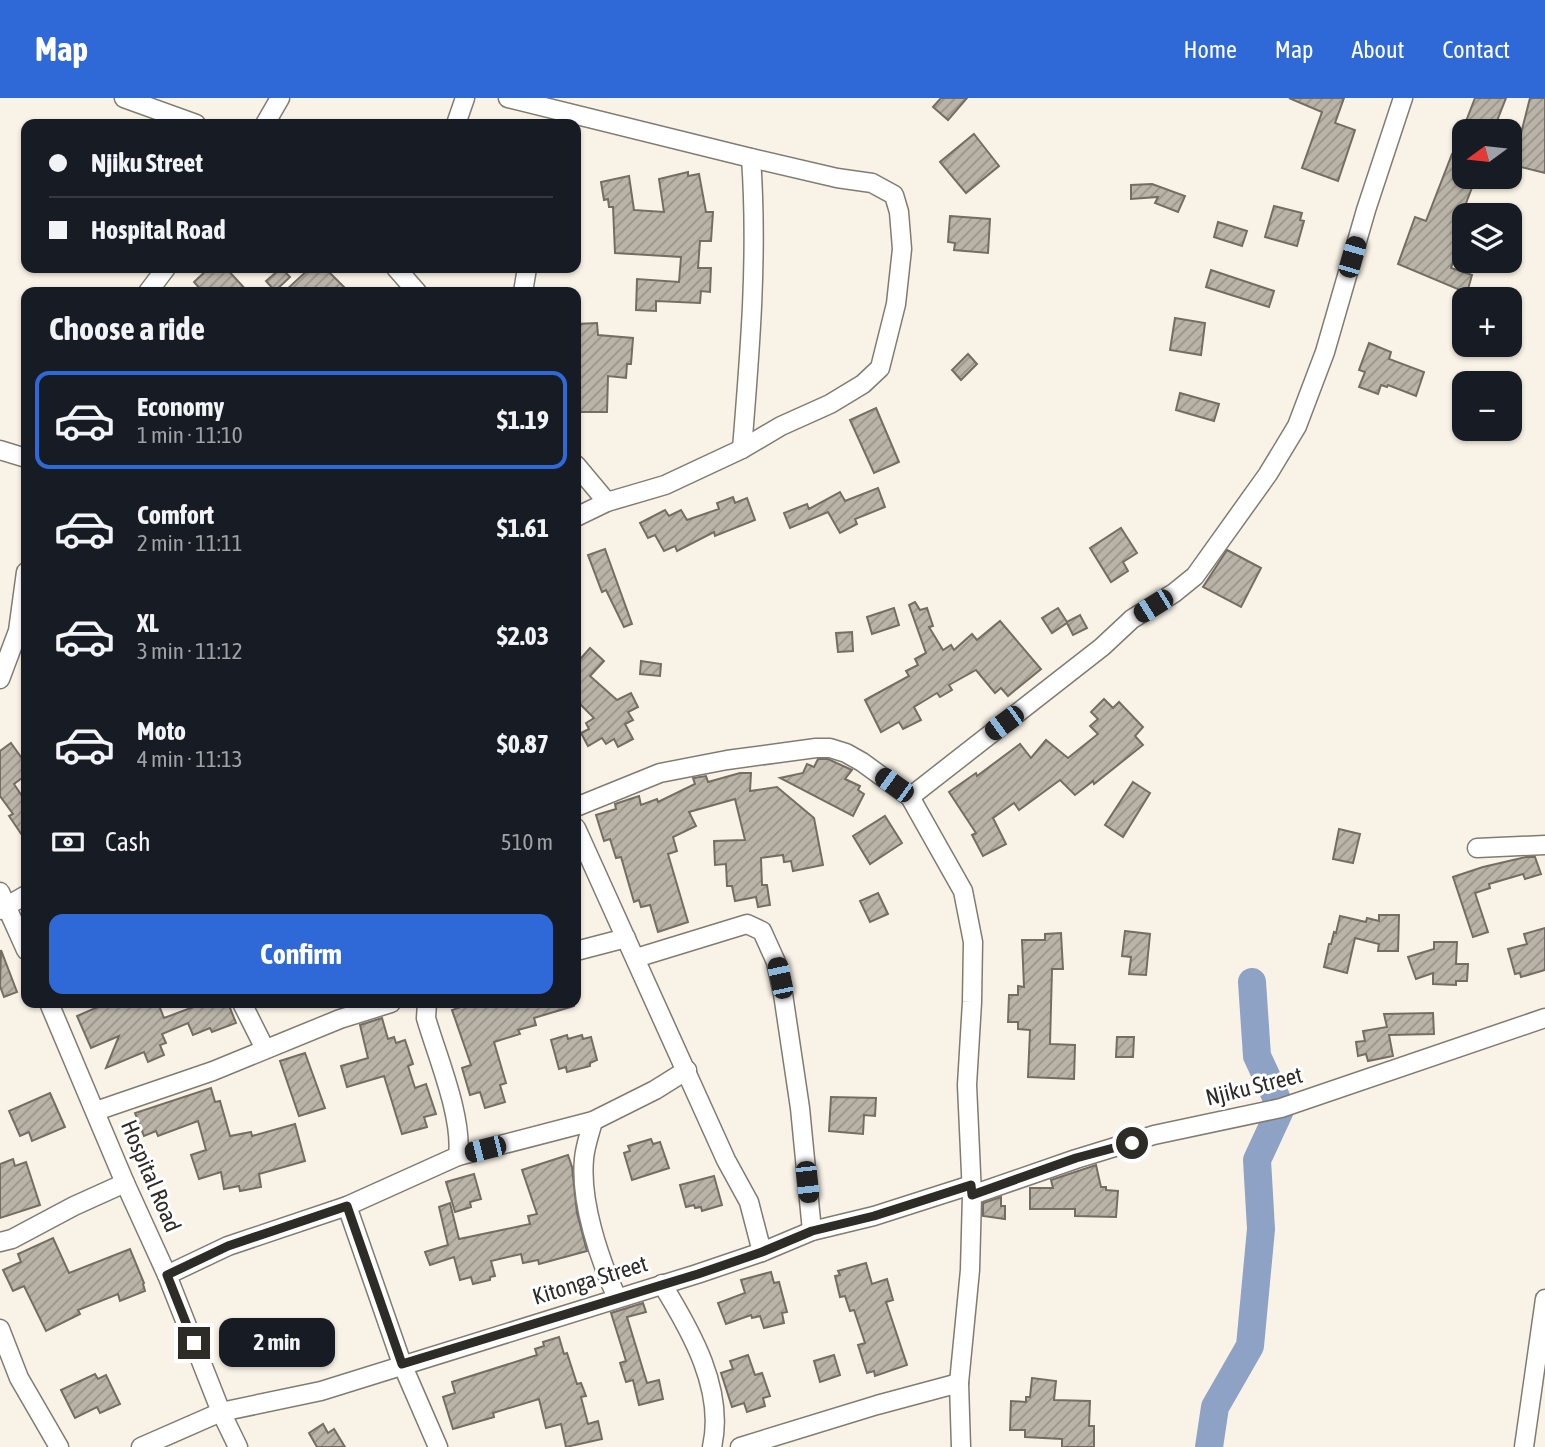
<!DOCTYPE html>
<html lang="en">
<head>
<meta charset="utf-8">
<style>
	body { margin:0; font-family:"Asap Condensed",sans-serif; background:#20242c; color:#f1f3f6; height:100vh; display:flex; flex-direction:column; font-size:26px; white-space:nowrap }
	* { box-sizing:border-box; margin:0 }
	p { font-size:23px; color:#9ea1a6 }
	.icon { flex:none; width:38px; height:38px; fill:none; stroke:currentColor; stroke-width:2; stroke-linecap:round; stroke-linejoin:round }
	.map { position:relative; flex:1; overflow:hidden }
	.side { position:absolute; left:21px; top:189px; width:560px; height:721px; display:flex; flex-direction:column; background:#171b24; border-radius:14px; box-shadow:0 2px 5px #0004 }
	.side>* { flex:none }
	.banner { position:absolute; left:21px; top:21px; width:560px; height:154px; border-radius:14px; box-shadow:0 2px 5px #0004; display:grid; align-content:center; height:154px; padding:0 28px; background:#171b24 }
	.needle { width:46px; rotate:255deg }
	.controls { position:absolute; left:1452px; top:21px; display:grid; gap:14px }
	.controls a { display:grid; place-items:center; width:70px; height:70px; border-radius:14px; background:#171b24; box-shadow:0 2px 5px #0004; font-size:35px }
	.end { position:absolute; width:32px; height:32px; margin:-16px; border:9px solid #2e2c27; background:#fff; box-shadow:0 0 0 4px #fff }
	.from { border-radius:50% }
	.bubble { position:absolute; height:49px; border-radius:14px; background:#171b24; box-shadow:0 2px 5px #0004; font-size:23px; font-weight:700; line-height:49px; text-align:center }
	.car { position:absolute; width:21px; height:42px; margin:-21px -10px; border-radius:9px; box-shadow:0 0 5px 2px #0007; background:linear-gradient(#222 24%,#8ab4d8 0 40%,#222 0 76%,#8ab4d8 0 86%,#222 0) }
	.banner b { display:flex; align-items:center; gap:24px; height:66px; font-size:26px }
	.banner b+b { border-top:2px solid #363941 }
	.banner i { width:18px; height:18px; background:#f1f3f6 }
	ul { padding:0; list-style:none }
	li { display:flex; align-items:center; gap:21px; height:98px; margin:0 14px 10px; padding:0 14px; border:4px solid transparent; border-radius:14px }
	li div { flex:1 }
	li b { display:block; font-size:26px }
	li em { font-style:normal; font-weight:700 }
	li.active { border-color:#2f69d7 }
	li>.icon { width:63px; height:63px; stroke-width:1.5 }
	h2 { padding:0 28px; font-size:32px; line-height:84px }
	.pay { display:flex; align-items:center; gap:18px; height:77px; padding:0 28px; font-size:26px }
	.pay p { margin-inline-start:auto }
	.button { display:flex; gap:14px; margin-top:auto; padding:14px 28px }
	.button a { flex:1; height:80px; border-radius:14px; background:#2f69d7; color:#fff; font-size:28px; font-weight:700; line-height:80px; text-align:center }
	header { display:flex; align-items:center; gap:42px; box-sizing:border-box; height:98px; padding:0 35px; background:#2f69d7; color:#fff }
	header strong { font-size:33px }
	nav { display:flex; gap:38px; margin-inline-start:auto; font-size:24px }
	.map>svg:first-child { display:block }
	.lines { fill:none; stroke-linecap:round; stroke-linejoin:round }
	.river { stroke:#8ea2c5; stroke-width:28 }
	.building { fill:url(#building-hatch); stroke:#736d63; stroke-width:2 }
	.street-casing { stroke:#817c71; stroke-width:21 }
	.street { stroke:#fff; stroke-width:18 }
	.route { stroke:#2e2c27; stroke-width:9 }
	.labels { text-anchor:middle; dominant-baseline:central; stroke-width:6; stroke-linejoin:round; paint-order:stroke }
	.street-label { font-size:23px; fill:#2e2c27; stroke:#fff }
</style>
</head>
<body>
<header>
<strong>Map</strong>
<nav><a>Home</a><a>Map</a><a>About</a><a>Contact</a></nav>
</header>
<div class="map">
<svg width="1545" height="1349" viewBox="0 0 1545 1349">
	<defs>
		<pattern id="building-hatch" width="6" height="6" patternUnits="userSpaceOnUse" patternTransform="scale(1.75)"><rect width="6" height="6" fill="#bab4a8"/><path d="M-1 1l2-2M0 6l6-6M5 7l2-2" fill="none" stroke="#989389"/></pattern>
	</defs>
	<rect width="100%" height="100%" fill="#f9f3e7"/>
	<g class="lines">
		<!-- river -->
		<path class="river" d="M 1209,1349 L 1215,1309 L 1250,1248 L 1261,1131 L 1257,1062 L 1281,1010 L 1257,958 L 1252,884"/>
	</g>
	<!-- building -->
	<g class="building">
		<path d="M 941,0 L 967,0 L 948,22 L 933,9 Z"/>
		<path d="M 1289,0 L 1344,0 L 1335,25 L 1355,32 L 1338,83 L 1302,70 L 1322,14 Z"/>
		<path d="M 1475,0 L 1506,0 L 1493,33 L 1484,33 L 1465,26 Z"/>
		<path d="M 1530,0 L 1545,0 L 1545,75 L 1513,67 Z"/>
		<path d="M 974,36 L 999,68 L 966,95 L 940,64 Z"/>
		<path d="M 1452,56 L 1465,61 L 1465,79 L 1476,79 L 1455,134 L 1463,137 L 1451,170 L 1472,177 L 1467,195 L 1398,166 L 1415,119 L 1426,123 Z"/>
		<path d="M 688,74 L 688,78 L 699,76 L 706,114 L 713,114 L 711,143 L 700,143 L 698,170 L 711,170 L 710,194 L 701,193 L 700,205 L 656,203 L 656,213 L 636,212 L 637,181 L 679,184 L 681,159 L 615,155 L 613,109 L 609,109 L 608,101 L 604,102 L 601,84 L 629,78 L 634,112 L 664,114 L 659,81 Z"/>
		<path d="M 1152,86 L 1185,98 L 1178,114 L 1155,105 L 1158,99 L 1131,101 L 1131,87 Z"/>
		<path d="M 1274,108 L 1302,115 L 1300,122 L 1304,123 L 1297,148 L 1265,139 Z"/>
		<path d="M 950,118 L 990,121 L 988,155 L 954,152 L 955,145 L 948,144 Z"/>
		<path d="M 1218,124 L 1247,133 L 1242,148 L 1214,139 Z"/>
		<path d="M 209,170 L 226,170 L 248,194 L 203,194 L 194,184 Z"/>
		<path d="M 281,170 L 290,179 L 275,193 L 266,183 Z"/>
		<path d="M 310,170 L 325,170 L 349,194 L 284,194 Z"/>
		<path d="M 1211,172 L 1274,193 L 1269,209 L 1206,189 Z"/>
		<path d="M 1175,220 L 1205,225 L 1201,257 L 1170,252 Z"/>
		<path d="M 597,225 L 598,237 L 633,240 L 631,266 L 627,266 L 626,280 L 608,278 L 607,314 L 576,314 L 576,226 Z"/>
		<path d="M 1369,245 L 1391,254 L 1389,261 L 1424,274 L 1416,298 L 1388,287 L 1387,289 L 1381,287 L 1378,296 L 1359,289 L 1365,274 L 1359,272 Z"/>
		<path d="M 968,256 L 977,266 L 961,282 L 952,272 Z"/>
		<path d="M 1180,295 L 1219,306 L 1214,323 L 1176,312 Z"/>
		<path d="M 876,310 L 899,364 L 874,375 L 850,322 Z"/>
		<path d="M 878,390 L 885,409 L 855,421 L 857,426 L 840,435 L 828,414 L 790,430 L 784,415 L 807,406 L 809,411 L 840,394 L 845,403 Z"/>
		<path d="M 733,399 L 735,405 L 747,400 L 755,422 L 715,438 L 714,434 L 677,453 L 675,448 L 664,453 L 655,437 L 648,440 L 640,425 L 665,412 L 669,418 L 681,412 L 687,422 L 719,411 L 717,405 Z"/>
		<path d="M 1121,430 L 1137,455 L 1123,464 L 1128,473 L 1111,484 L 1090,450 Z"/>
		<path d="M 605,451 L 632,526 L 624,529 L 606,492 L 602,494 L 588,457 Z"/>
		<path d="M 1227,452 L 1261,470 L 1241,509 L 1203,489 Z"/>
		<path d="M 915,504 L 920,512 L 927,510 L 933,528 L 929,529 L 943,552 L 951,547 L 954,552 L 972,536 L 977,542 L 1000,523 L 1041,571 L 1008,598 L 1001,590 L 995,595 L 976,572 L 949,587 L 952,592 L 940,599 L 937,595 L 914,609 L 921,622 L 903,631 L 899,624 L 881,634 L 865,602 L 909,578 L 906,573 L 918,567 L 915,561 L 926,555 L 909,507 Z"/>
		<path d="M 894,510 L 899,527 L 872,536 L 867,519 Z"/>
		<path d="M 1058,510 L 1067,524 L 1080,517 L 1087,530 L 1073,537 L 1067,525 L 1052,535 L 1042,520 Z"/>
		<path d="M 852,534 L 853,553 L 838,554 L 836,535 Z"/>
		<path d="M 590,550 L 604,563 L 590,578 L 617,602 L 631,595 L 638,609 L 628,614 L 633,622 L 625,626 L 633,641 L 618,649 L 614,641 L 606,646 L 602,640 L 588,648 L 581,635 L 589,631 L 586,625 L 594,620 L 576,602 L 576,566 Z"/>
		<path d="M 641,563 L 661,566 L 660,578 L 640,576 Z"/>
		<path d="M 1104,601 L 1113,610 L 1119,604 L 1143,629 L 1135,638 L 1143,647 L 1094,686 L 1093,683 L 1075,697 L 1060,682 L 1019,712 L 1014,705 L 993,720 L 1006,746 L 983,758 L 972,737 L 976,735 L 949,694 L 976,675 L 977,678 L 1020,646 L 1031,660 L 1046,642 L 1068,660 L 1098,636 L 1090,628 L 1098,621 L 1091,614 Z"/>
		<path d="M 11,645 L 26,666 L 26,677 L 14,686 L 26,704 L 26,743 L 9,718 L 13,716 L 0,698 L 0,653 Z"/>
		<path d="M 818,661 L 828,661 L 852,672 L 845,681 L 860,688 L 858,692 L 864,696 L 853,718 L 780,680 L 803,675 L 807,666 L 814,669 Z"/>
		<path d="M 740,675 L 751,675 L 750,693 L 777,689 L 814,720 L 823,767 L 793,773 L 791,763 L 784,764 L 783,757 L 761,760 L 762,787 L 767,787 L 770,807 L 758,809 L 756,799 L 735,803 L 732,788 L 727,788 L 726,766 L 715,767 L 714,743 L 745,742 L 735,701 L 689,714 L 696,728 L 673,739 L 677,753 L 668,756 L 688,824 L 658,834 L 650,807 L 641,809 L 639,802 L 634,804 L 621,759 L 616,760 L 610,741 L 604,743 L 596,717 L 616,711 L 615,706 L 639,698 L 641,707 L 657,701 L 658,704 L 695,686 L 693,680 L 706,678 L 708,684 Z"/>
		<path d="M 1133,684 L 1150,695 L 1123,739 L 1105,727 Z"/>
		<path d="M 885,718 L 902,745 L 870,766 L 853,738 Z"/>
		<path d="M 1339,731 L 1360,736 L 1353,765 L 1333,761 Z"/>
		<path d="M 1526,759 L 1535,759 L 1541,776 L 1525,781 L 1523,776 L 1489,786 L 1490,790 L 1475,795 L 1488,834 L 1473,839 L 1453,779 L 1483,769 Z"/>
		<path d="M 878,795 L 888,816 L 870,824 L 860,803 Z"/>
		<path d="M 1379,817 L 1399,817 L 1398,853 L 1378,853 L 1379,846 L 1355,840 L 1347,875 L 1324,869 L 1329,846 L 1331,846 L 1334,834 L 1336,835 L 1340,818 L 1366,824 L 1367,820 L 1379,823 Z"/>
		<path d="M 1545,830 L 1545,872 L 1521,879 L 1520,875 L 1515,876 L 1508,851 L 1527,846 L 1524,836 Z"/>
		<path d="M 1125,833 L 1150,836 L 1146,877 L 1129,876 L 1131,859 L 1122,858 Z"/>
		<path d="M 1061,835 L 1063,871 L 1052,871 L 1050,946 L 1075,947 L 1074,981 L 1028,979 L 1030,932 L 1018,931 L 1018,924 L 1008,924 L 1009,897 L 1018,897 L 1018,888 L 1024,889 L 1022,842 L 1045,842 L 1045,836 Z"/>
		<path d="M 1434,844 L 1457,844 L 1456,866 L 1468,866 L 1467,883 L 1456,883 L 1456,887 L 1433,886 L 1433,875 L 1416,881 L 1408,859 L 1434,851 Z"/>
		<path d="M 1,852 L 17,894 L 4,899 L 0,888 Z"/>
		<path d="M 107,905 L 158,905 L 164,920 L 204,905 L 228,905 L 236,925 L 212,934 L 210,930 L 193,937 L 188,925 L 162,936 L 166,945 L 160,947 L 164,957 L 148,964 L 144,954 L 106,970 L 119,938 L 91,950 L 77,918 Z"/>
		<path d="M 472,905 L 574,905 L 574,908 L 534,920 L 536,927 L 518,932 L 520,936 L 494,944 L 506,985 L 500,987 L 505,1004 L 485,1010 L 480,994 L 470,997 L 462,970 L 471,967 L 452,912 Z"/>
		<path d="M 1433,915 L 1434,936 L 1389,937 L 1393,958 L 1368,963 L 1366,956 L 1358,958 L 1356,944 L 1365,943 L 1363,933 L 1387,929 L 1384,916 Z"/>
		<path d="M 382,920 L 388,941 L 394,939 L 396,945 L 405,942 L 413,966 L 408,968 L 415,990 L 426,986 L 436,1016 L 424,1019 L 427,1029 L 402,1036 L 384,978 L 347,989 L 341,968 L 368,960 L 360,927 Z"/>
		<path d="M 567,937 L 568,941 L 582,937 L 583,941 L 591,939 L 597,962 L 590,965 L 590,968 L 567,974 L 566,969 L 559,971 L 551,942 Z"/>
		<path d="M 1117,939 L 1134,939 L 1133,959 L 1116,959 Z"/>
		<path d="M 305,955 L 325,1010 L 299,1018 L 280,963 Z"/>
		<path d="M 211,990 L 215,1004 L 220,1003 L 230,1038 L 251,1034 L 252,1038 L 295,1026 L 305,1063 L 259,1076 L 261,1089 L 240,1093 L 239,1088 L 224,1091 L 221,1074 L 199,1081 L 191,1057 L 206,1052 L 198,1023 L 158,1038 L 156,1033 L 144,1038 L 135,1015 Z"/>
		<path d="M 50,995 L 65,1029 L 32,1043 L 29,1034 L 20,1038 L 9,1013 Z"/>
		<path d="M 831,999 L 876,1000 L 875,1018 L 864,1017 L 863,1036 L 829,1033 Z"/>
		<path d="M 651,1041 L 653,1046 L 660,1044 L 669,1070 L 632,1082 L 624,1055 L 630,1053 L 628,1048 Z"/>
		<path d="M 568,1057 L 572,1069 L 577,1115 L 587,1153 L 539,1166 L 538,1162 L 523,1165 L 521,1156 L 491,1163 L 495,1178 L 490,1179 L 490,1182 L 473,1186 L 471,1179 L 460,1182 L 454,1159 L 430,1167 L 425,1154 L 448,1147 L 439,1109 L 450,1105 L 459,1141 L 530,1126 L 528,1118 L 537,1116 L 522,1072 Z"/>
		<path d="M 13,1061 L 15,1068 L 26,1064 L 40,1107 L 0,1120 L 0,1066 Z"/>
		<path d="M 1096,1067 L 1101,1089 L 1106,1089 L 1106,1092 L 1118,1093 L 1116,1119 L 1075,1118 L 1075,1111 L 1030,1111 L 1030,1090 L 1053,1090 L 1051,1082 Z"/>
		<path d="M 474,1076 L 481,1101 L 470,1104 L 471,1109 L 455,1114 L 446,1084 Z"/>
		<path d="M 714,1078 L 722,1107 L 702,1113 L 701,1109 L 695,1110 L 694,1107 L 686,1109 L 680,1087 Z"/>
		<path d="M 1001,1099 L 1001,1108 L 1005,1108 L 1005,1121 L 983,1118 L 983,1105 Z"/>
		<path d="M 53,1140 L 69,1175 L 130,1151 L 144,1185 L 143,1186 L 145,1193 L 120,1203 L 118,1196 L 78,1212 L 80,1216 L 46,1233 L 24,1188 L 13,1193 L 3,1172 L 21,1164 L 18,1156 Z"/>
		<path d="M 866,1165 L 872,1186 L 887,1181 L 893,1202 L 886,1204 L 907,1267 L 875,1278 L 874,1273 L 867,1275 L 858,1247 L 865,1245 L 854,1212 L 850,1213 L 845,1198 L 840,1199 L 835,1178 L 840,1177 L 838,1173 Z"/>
		<path d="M 771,1174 L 774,1185 L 779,1184 L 787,1214 L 782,1215 L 784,1225 L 764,1230 L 760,1218 L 752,1220 L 751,1217 L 726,1226 L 718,1205 L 745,1195 L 741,1182 Z"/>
		<path d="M 643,1205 L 646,1214 L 627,1219 L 647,1285 L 659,1282 L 663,1301 L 639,1307 L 633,1282 L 626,1284 L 620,1265 L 626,1263 L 611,1215 Z"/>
		<path d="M 559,1239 L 564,1256 L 567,1255 L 577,1286 L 581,1285 L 586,1298 L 581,1299 L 588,1326 L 598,1323 L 602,1341 L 566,1349 L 561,1326 L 546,1330 L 539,1301 L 493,1315 L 494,1319 L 453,1331 L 443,1299 L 455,1295 L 452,1284 L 537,1257 L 535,1251 L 544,1248 L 543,1244 Z"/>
		<path d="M 748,1257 L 755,1277 L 762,1275 L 770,1298 L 763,1300 L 765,1308 L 747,1314 L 744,1305 L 732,1309 L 721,1275 L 733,1271 L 730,1263 Z"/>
		<path d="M 834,1257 L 840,1277 L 820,1284 L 814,1263 Z"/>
		<path d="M 95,1276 L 98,1281 L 106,1277 L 120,1306 L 100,1315 L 97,1309 L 75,1320 L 61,1292 Z"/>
		<path d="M 1032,1280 L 1056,1283 L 1054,1302 L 1090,1303 L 1089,1328 L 1094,1328 L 1094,1349 L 1062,1349 L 1062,1341 L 1025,1339 L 1025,1332 L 1010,1332 L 1011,1303 L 1026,1304 L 1026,1299 L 1030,1299 Z"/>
		<path d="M 323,1326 L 328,1335 L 334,1331 L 345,1349 L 317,1349 L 309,1335 Z"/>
	</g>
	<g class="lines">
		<!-- street casing -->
		<g class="street-casing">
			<g id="street">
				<path d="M 124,0 L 196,26"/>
				<path d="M 508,0 L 751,60 L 837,80 L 872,85 L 894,97 L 899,114 L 902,151 L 896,206 L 880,270 L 863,286 L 830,306 L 781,328 L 742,351 L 665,387 L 607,404 L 576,419"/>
				<path d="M 265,26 L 280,0"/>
				<path d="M 456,26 L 465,0"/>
				<path d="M 396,170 L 417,194"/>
				<path d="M 148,194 L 166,170"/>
				<path d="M 523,194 L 527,170"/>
				<path d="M 742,351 C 750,254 758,157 751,60"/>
				<path d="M 0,352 L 26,360"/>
				<path d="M 576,367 L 607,404"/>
				<path d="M 0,581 L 18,533 L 26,474"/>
				<path d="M 910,699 L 1102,549 L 1132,521 L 1174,495 L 1195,478 L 1268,376 L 1297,328 L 1325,254 L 1366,112 L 1403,0"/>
				<path d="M 576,709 L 660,675 L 727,662 L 816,650 L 830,650 L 846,655 L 862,664 L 910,699 L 963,793 L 973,844 L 972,904 L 967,987 L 972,1097 L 970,1172 L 959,1285 L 961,1349"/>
				<path d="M 576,730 L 726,1062 L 749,1104 L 762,1154"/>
				<path d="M 1477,750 L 1545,747"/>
				<path d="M 0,794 L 26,852"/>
				<path d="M 0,812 L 26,797"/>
				<path d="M 576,853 L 626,840"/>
				<path d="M 636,860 L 747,826 L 762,833 L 776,864 L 783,896 L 800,1010 L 812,1133"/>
				<path d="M 49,905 L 125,1085 L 167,1177 L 221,1314 L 238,1349"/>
				<path d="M 242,905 L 265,951"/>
				<path d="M 96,1013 L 213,973 L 340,921 L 391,905"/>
				<path d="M 593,1023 C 590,1035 585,1048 584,1061 C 580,1104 599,1160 617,1200"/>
				<path d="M 458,1058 L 593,1023 L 655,992 L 687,972"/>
				<path d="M 972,1097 L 1076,1061 L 1154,1037 L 1281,1010 L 1545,920"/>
				<path d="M 347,1108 L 402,1266 L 438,1349"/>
				<path d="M 0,1144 L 12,1141 L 74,1108 L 125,1085"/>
				<path d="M 167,1177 L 228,1148 L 347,1108 L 458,1058 C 463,1019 437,958 426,920 L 427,905"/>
				<path d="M 662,1186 C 691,1233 725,1292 712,1349"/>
				<path d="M 0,1231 L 19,1280 L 59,1349"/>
				<path d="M 141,1349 L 221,1314 L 321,1293 L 697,1176 L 762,1154 L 812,1133 L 874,1118 L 971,1087"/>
				<path d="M 740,1349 L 877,1307 L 959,1285"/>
				<path d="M 1524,1349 L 1545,1201"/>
			</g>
		</g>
		<!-- street -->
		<use href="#street" class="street"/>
	</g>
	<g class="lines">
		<!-- route -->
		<path class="route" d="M 194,1245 L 167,1177 L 228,1148 L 347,1108 L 402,1266 L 698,1176 L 762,1154 L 812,1133 L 874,1118 L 971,1087 L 972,1097 L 1076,1060 L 1132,1045"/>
	</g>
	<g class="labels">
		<!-- street labels -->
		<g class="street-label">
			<text transform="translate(1254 988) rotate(-14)">Njiku Street</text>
			<text transform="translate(151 1078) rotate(67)">Hospital Road</text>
			<text transform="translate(590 1182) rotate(-17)">Kitonga Street</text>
		</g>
	</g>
</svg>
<div class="controls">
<a><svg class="needle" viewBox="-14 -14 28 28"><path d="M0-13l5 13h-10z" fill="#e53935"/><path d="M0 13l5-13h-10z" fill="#9ea1a6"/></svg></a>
<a><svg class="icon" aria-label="layers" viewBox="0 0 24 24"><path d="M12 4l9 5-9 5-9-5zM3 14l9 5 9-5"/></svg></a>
<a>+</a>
<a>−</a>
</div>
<i class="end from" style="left:1132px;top:1045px"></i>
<i class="end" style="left:194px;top:1245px"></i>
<div class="bubble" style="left:219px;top:1220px;width:116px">2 min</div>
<i class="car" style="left:1352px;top:159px;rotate:16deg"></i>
<i class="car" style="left:1153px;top:508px;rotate:238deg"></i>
<i class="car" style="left:1004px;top:625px;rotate:234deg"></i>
<i class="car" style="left:894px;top:687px;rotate:306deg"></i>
<i class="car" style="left:780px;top:880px;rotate:348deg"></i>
<i class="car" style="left:485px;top:1051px;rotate:256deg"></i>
<i class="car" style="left:807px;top:1084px;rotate:174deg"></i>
<div class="banner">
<b><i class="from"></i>Njiku Street</b>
<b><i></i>Hospital Road</b>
</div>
<section class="side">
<h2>Choose a ride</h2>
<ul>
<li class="active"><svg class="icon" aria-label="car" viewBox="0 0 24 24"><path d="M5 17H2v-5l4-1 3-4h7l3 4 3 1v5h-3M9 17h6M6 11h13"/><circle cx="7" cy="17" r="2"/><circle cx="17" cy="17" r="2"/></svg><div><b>Economy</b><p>1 min · 11:10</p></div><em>$1.19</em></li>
<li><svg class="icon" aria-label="car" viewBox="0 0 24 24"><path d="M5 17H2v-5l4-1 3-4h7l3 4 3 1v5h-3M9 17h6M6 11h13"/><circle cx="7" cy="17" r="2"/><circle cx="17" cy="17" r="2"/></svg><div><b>Comfort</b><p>2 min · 11:11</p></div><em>$1.61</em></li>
<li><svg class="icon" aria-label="car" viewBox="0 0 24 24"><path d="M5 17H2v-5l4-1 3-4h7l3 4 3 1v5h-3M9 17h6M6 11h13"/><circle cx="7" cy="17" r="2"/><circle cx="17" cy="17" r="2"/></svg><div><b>XL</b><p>3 min · 11:12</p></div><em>$2.03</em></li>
<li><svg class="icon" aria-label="car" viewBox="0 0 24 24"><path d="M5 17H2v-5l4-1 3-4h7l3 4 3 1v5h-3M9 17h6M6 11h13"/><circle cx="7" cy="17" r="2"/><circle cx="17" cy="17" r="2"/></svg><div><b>Moto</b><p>4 min · 11:13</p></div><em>$0.87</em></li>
</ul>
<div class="pay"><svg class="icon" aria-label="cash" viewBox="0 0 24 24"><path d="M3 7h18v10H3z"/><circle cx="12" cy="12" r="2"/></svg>Cash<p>510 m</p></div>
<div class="button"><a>Confirm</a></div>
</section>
</div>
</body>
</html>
